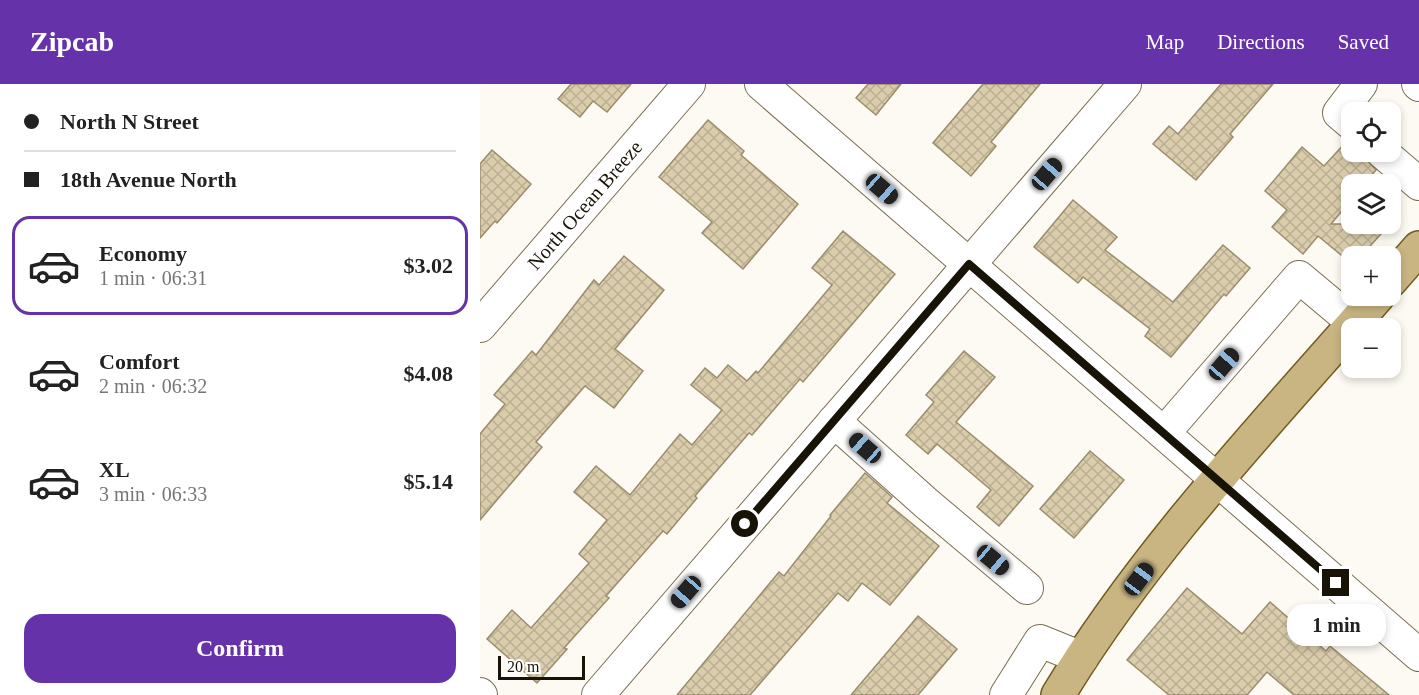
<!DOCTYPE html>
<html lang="en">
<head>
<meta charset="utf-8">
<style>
	body { margin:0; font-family:"Times New Roman",serif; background:#f2f2f2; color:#222; height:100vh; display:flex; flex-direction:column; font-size:22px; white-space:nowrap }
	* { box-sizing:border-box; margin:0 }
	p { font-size:20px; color:#767676 }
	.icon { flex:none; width:33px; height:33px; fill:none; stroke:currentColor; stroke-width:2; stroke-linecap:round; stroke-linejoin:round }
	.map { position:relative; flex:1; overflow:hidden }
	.drawer { display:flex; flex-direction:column; background:#fff; width:480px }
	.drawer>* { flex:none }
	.banner { display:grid; align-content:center; height:132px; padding:0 24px; background:#fff }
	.tools { position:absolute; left:861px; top:18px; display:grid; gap:12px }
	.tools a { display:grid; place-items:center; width:60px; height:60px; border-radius:12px; background:#fff; box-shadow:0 3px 9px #0003; font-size:30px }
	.scale { position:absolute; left:18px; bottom:15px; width:87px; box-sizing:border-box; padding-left:6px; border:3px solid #181307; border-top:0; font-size:16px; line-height:21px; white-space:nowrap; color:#181307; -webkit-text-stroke:4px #fff; paint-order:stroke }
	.end { position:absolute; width:27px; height:27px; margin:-14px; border:8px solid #181307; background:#fff; box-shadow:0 0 0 3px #fff }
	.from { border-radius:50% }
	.bubble { position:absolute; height:42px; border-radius:18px; background:#fff; box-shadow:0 3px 9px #0003; font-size:20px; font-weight:700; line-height:42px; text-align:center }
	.car { position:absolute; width:18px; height:36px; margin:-18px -9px; border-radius:8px; box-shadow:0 0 4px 2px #0007; background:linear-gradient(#222 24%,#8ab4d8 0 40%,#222 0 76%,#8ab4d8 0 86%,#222 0) }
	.banner b { display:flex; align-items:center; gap:21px; height:57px; font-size:22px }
	.banner b+b { border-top:2px solid #e0e0e0 }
	.banner i { width:15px; height:15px; background:#222 }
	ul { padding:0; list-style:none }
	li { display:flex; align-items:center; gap:18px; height:99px; margin:0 12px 9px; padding:0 12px; border:3px solid transparent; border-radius:18px }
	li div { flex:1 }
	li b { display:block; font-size:22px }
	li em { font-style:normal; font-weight:700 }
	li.on { border-color:#6532a9 }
	li>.icon { width:54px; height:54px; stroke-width:1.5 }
	.button { display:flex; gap:12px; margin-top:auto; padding:12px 24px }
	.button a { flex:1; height:69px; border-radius:18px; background:#6532a9; color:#fff; font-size:24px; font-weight:700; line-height:69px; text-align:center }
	header { display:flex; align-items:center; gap:36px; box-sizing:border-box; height:84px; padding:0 30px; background:#6532a9; color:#fff }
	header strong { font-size:28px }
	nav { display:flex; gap:33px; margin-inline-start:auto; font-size:21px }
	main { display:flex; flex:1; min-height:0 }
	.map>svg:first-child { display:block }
	.building { fill:url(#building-cross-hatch); stroke:#9a8d6d; stroke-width:1.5 }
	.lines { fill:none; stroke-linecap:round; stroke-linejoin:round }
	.minor-casing { stroke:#7b6e4f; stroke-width:34 }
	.major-casing { stroke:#735c20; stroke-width:36 }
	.minor { stroke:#fff; stroke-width:32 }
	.major { stroke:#c8b582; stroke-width:33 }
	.route { stroke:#181307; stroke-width:8 }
	.labels { text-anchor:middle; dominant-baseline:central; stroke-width:6; stroke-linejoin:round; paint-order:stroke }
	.street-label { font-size:20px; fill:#181307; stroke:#fff }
</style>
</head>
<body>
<header>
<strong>Zipcab</strong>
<nav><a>Map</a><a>Directions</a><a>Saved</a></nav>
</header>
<main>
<section class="drawer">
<div class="banner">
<b><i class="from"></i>North N Street</b>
<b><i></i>18th Avenue North</b>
</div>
<ul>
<li class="on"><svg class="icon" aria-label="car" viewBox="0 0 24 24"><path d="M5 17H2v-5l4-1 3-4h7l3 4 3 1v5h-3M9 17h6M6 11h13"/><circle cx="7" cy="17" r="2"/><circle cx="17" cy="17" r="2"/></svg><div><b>Economy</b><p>1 min · 06:31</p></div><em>$3.02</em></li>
<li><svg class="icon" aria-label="car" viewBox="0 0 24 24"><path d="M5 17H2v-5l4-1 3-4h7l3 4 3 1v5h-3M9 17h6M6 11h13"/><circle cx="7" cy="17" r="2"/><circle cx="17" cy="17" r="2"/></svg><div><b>Comfort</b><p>2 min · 06:32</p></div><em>$4.08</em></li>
<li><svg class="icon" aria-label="car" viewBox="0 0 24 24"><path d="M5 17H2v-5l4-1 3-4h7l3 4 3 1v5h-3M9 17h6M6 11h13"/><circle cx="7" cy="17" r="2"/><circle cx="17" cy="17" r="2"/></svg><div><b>XL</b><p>3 min · 06:33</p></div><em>$5.14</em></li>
</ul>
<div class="button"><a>Confirm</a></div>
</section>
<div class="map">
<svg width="939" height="611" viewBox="0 0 939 611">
	<defs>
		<pattern id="building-cross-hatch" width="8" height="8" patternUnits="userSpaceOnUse" patternTransform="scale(1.5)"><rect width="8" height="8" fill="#dbcdac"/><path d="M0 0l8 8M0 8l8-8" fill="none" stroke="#bbaf92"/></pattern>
	</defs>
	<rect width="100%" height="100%" fill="#fdfaf3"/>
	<!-- building -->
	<g class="building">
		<path d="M 91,0 L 151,0 L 127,28 L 113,17 L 100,33 L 78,15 Z"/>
		<path d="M 388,0 L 421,0 L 396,31 L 376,14 Z"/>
		<path d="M 503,0 L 560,0 L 511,58 L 516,62 L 491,92 L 453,59 Z"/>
		<path d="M 741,0 L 793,0 L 750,50 L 753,53 L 716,96 L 673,60 L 689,42 L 698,50 Z"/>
		<path d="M 228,36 L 264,67 L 261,71 L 318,120 L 263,185 L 222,149 L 232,138 L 179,93 Z"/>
		<path d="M 867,57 L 872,60 L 872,68 L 880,68 L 896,86 L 884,100 L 872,100 L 872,115 L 851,140 L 910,140 L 881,172 L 872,172 L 872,180 L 838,152 L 823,170 L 792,143 L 807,126 L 785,107 L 822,63 L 844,82 Z"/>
		<path d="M 12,66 L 51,100 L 17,139 L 15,137 L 0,154 L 0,80 Z"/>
		<path d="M 593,116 L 637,153 L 625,166 L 693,218 L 743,161 L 770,184 L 746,212 L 744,210 L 691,273 L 665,252 L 670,245 L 603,193 L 598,199 L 554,163 Z"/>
		<path d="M 363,147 L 415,190 L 323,298 L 320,295 L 272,351 L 269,349 L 215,412 L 217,414 L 187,450 L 183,447 L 126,512 L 129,514 L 84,564 L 87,565 L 57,599 L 7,555 L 32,526 L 51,544 L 109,479 L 99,470 L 127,436 L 94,408 L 116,382 L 150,411 L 200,350 L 212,361 L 242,326 L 211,301 L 225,284 L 237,294 L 248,281 L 267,297 L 276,287 L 278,289 L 352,201 L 332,184 Z"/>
		<path d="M 144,172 L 184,206 L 135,265 L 163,287 L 134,324 L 105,302 L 56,358 L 62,363 L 0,436 L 0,350 L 25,320 L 14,311 L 52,267 L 56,271 L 114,196 L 119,201 Z"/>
		<path d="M 484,267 L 515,293 L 476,338 L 553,402 L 519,442 L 497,423 L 511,406 L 457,360 L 448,370 L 426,351 L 454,318 L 446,311 Z"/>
		<path d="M 610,367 L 644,396 L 594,454 L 560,425 Z"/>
		<path d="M 385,389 L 412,413 L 407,419 L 459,462 L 410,521 L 382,499 L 368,517 L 358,509 L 270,611 L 197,611 L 299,488 L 304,492 L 351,432 L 350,431 Z"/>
		<path d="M 707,504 L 762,550 L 790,518 L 846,567 L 850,562 L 909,611 L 814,611 L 787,588 L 767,611 L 689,611 L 647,576 Z"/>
		<path d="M 438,532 L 477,565 L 438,611 L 371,611 Z"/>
	</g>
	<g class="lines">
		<!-- minor casing -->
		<g class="minor-casing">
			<g id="minor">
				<path d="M 281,0 L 939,571"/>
				<path d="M 938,0 L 939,1"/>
				<path d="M 872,40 L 859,29 L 881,0"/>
				<path d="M 902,68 L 939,100"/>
				<path id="s1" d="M 0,242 L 209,0"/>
				<path d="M 354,337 L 446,419 L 547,504"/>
				<path d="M 684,349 L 819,193 L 874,239"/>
				<path d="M 0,610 L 1,611"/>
				<path d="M 118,611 L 645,0"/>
				<path d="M 526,611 L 560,557 L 602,574"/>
			</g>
		</g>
		<!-- major casing -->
		<g class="major-casing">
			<g id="major">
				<path d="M 910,197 L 939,164"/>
				<path d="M 578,611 C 665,467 788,338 898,212"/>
			</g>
		</g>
		<!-- minor -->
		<use href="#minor" class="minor"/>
		<!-- major -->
		<use href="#major" class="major"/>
	</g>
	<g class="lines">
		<!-- route -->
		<path class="route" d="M 265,440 L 489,180 L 856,499"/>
	</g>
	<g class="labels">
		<!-- street labels -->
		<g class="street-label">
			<text stroke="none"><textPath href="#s1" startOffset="160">North Ocean Breeze</textPath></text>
		</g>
	</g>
</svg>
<div class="tools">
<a><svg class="icon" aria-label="locate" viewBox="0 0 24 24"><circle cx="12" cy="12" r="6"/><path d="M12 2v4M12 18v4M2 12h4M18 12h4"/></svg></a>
<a><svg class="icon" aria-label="layers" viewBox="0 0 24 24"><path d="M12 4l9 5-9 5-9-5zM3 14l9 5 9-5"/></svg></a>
<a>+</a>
<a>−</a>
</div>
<div class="scale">20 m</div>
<i class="end from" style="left:265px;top:440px"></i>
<i class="end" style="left:856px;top:499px"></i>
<div class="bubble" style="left:807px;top:520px;width:99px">1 min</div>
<i class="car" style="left:567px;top:90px;rotate:41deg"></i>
<i class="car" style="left:402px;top:105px;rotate:131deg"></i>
<i class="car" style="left:744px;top:280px;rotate:41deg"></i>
<i class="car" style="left:385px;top:364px;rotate:311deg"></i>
<i class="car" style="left:513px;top:476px;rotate:130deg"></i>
<i class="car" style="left:659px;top:495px;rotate:37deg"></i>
<i class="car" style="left:206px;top:508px;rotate:221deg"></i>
</div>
</main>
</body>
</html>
